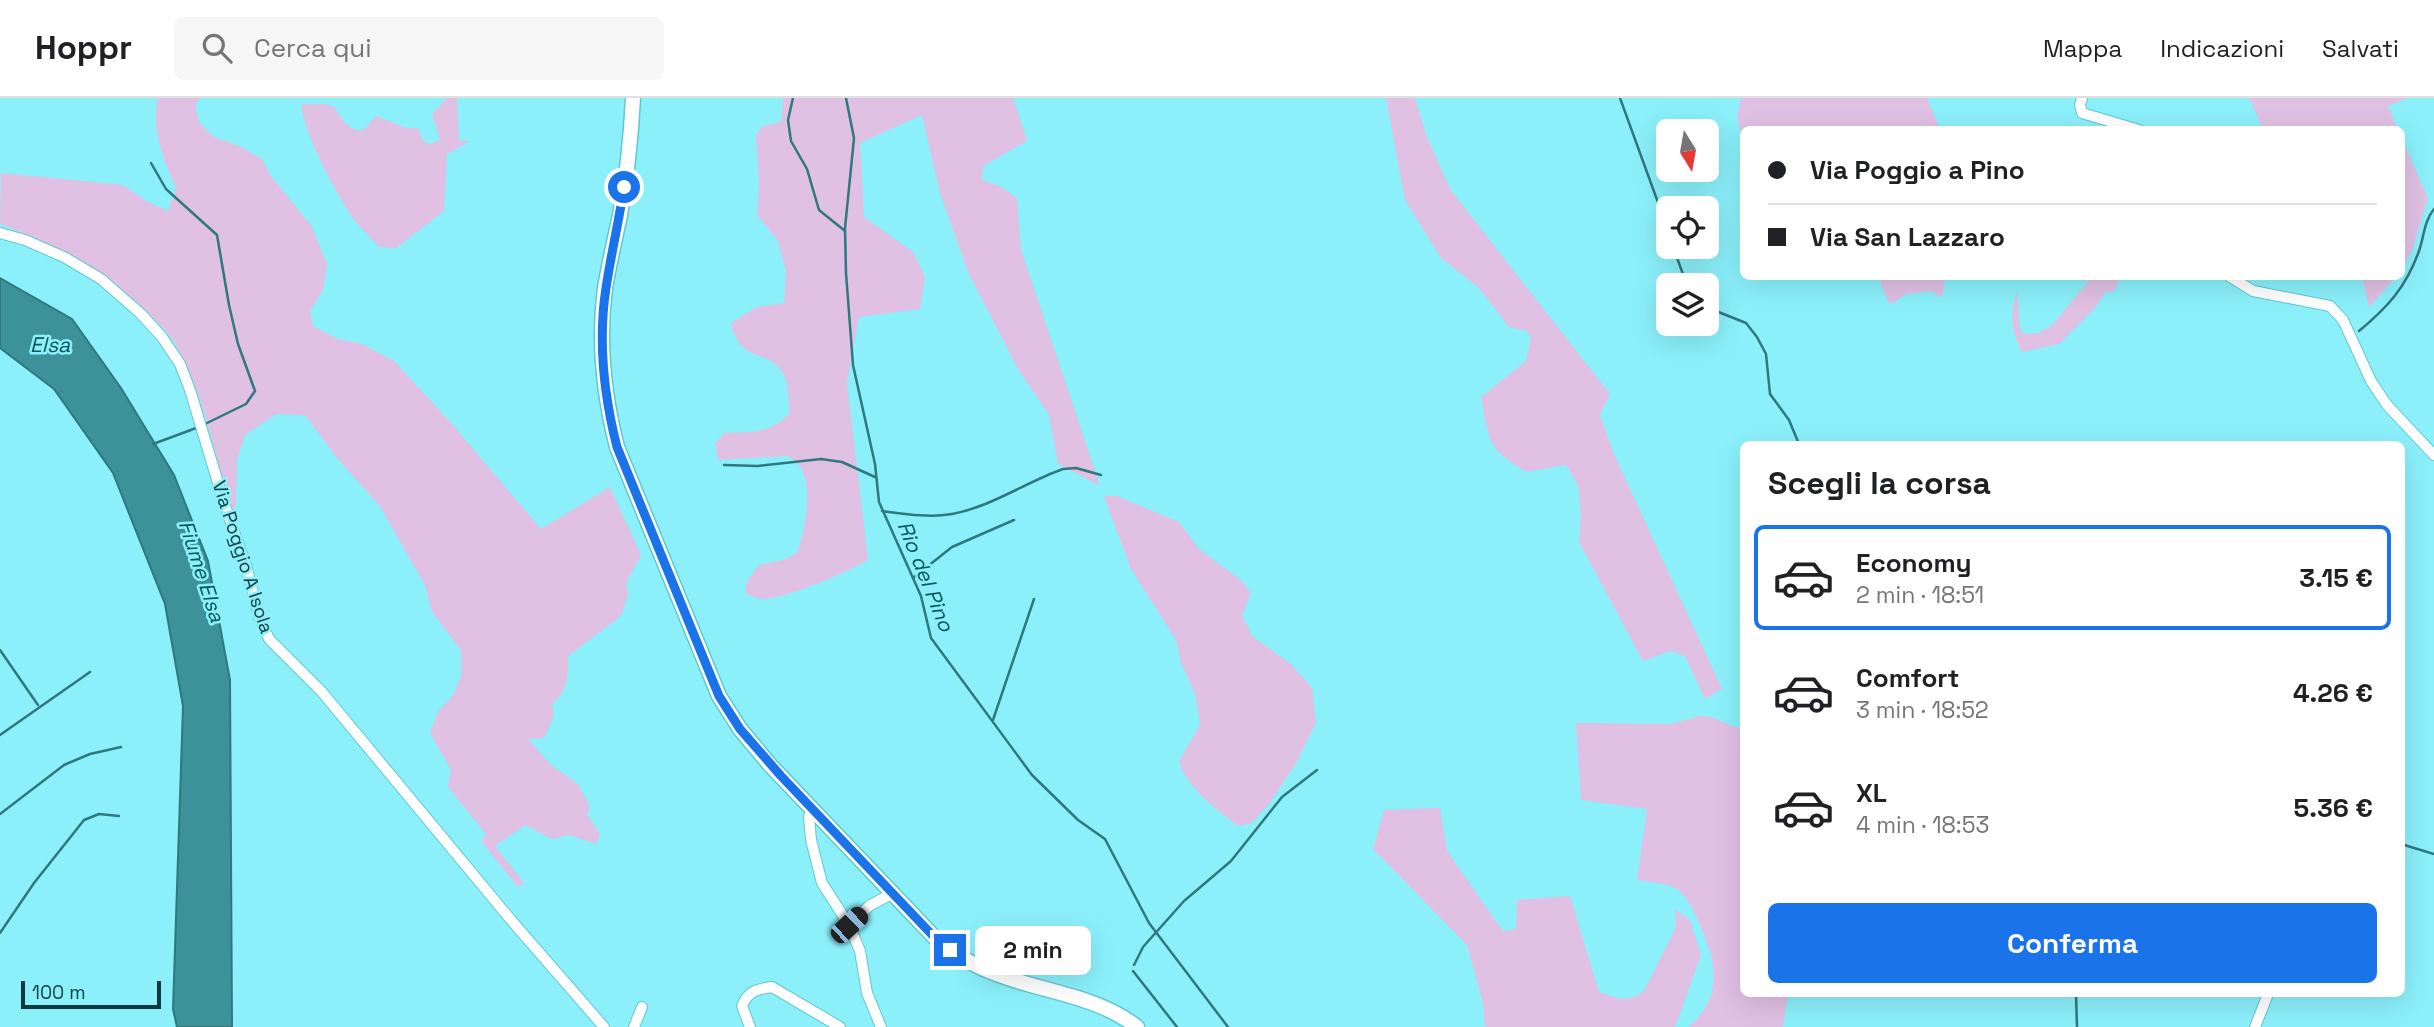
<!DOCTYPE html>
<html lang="it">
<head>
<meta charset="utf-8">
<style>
	body { margin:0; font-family:"Space Grotesk",sans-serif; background:#f6f6f6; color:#202124; height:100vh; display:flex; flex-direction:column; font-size:26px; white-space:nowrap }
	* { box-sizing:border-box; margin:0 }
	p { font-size:23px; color:#757577 }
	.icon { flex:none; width:38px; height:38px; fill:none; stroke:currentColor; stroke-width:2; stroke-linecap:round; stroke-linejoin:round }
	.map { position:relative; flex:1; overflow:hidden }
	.sheet { position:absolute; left:1740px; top:343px; width:665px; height:556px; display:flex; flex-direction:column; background:#fff; border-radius:10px; box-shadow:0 7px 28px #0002 }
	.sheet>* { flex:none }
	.hud { position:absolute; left:1740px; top:28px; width:665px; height:154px; border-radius:10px; box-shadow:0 7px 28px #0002; display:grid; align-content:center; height:154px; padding:0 28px; background:#fff }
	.needle { width:46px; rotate:169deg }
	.buttons { position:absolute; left:1656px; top:21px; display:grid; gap:14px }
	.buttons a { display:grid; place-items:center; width:63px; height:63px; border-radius:10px; background:#fff; box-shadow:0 7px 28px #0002; font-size:35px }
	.scale { position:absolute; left:21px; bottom:18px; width:140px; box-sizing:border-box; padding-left:7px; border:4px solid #0d3a3e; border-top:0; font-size:19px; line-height:24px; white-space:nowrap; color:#0d3a3e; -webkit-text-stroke:5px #8bf0fa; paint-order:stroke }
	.end { position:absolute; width:32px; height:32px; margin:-16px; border:9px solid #1a73e8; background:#fff; box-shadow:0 0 0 4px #fff }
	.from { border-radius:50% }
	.bubble { position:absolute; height:49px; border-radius:10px; background:#fff; box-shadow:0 7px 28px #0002; font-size:23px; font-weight:700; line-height:49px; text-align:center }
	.car { position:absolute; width:21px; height:42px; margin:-21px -10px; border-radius:9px; box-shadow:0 0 5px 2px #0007; background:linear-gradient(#222 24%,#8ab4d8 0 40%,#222 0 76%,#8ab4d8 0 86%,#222 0) }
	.hud b { display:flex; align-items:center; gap:24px; height:66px; font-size:26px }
	.hud b+b { border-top:2px solid #e0e0e0 }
	.hud i { width:18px; height:18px; background:#202124 }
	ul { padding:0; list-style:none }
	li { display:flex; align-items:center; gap:21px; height:105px; margin:0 14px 10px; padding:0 14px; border:4px solid transparent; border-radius:10px }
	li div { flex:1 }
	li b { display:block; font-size:26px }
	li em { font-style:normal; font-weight:700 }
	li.selected { border-color:#1a73e8 }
	li>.icon { width:63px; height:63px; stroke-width:1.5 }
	h2 { padding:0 28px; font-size:32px; line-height:84px }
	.cta { display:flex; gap:14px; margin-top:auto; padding:14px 28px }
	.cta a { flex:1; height:80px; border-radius:10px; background:#1a73e8; color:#fff; font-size:28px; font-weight:700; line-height:80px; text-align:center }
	header { display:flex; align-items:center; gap:42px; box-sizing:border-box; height:98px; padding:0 35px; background:#fff; border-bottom:2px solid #e0e0e0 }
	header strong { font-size:33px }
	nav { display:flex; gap:38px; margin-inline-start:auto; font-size:24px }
	.search { width:490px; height:63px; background:#f6f6f6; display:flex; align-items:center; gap:18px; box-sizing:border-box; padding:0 24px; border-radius:10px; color:#757577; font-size:26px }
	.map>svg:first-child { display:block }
	.green { fill:#e0c0e3 }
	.water { fill:#3d929a; stroke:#2f787e; stroke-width:2 }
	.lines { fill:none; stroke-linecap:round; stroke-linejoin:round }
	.stream { stroke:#2f787e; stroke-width:2.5 }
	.street-casing { stroke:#61c7d1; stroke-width:12 }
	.secondary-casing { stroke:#61c7d1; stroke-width:17 }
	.street { stroke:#fff; stroke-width:10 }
	.secondary { stroke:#fff; stroke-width:14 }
	.route { stroke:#1a73e8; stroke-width:9 }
	.labels { text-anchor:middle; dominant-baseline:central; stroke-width:5; stroke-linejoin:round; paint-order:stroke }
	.street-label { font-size:19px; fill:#0d3a3e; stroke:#8bf0fa }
	.water-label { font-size:21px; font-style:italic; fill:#09555b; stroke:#8bf0fa }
</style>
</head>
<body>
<header>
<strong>Hoppr</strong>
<div class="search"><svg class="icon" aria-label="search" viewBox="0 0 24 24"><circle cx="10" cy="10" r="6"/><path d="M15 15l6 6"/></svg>Cerca qui</div>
<nav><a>Mappa</a><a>Indicazioni</a><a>Salvati</a></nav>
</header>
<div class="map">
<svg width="2434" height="929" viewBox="0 0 2434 929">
	<rect width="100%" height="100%" fill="#8bf0fa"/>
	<!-- green -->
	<g class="green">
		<path d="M 158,0 L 200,0 L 195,7 L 199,24 L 214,39 L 242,49 L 263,62 L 270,77 L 311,127 L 327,166 L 323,192 L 310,213 L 313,228 L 338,241 L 362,246 L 394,263 L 451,325 L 541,431 L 610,389 L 641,457 L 626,485 L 628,496 L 621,518 L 568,558 C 568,578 569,592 552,606 L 554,618 L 544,640 L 528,641 L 551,667 L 578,686 L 590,708 L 587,717 L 600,735 L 596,746 L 569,737 L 552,741 L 525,727 L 495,748 L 524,785 L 518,789 L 481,743 L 486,736 L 448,689 L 451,672 L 430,635 L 438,613 L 452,599 L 461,579 L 461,552 L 432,514 L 425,487 L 379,407 L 337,360 L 305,317 L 276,316 L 245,337 L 237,362 L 236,408 L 231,412 C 215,356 204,296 175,245 C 170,236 161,228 154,221 C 108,173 61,150 0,126 L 1,75 L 123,87 L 146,103 L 168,113 L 176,90 C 164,63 150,30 158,0 Z"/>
		<path d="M 447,0 L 457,0 L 459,43 L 470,43 L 447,56 L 444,113 L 396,150 L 379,149 C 372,141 364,133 357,125 C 338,101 304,36 301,6 L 325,6 L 334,9 C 343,21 347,34 364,32 L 376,18 L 406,30 L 418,30 L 423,43 L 430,46 L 440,42 L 432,16 Z"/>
		<path d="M 783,0 L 1013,0 L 1027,43 L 983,68 L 982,82 L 1002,89 L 1017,100 L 1021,152 L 1100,388 L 1058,366 L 1049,317 L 1018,271 L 968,174 L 940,95 L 922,17 L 860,45 L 864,119 L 913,154 L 925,179 L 920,211 L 859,219 L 847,285 L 868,462 C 849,474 782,502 761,501 C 756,501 750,497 745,495 L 747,483 L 759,467 L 783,462 L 796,456 C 805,435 812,396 803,374 C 801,368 793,362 788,358 L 718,362 L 715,345 L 724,335 C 753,334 768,336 790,315 C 788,305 789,292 786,282 C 774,248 740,269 731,225 L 757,209 L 784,205 L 786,174 L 778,143 L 757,117 L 759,85 L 756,37 L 763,28 L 781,24 Z"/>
		<path d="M 1386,0 L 1415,0 L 1427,39 L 1450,91 L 1610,296 L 1600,317 L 1614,356 L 1722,591 L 1705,601 L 1685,558 L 1670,553 L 1643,563 L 1579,444 L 1581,416 L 1578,387 L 1566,367 L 1527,374 C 1487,351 1489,342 1481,299 L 1526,263 L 1531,240 L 1527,233 L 1509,229 L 1479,190 L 1441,160 L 1405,102 Z"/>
		<path d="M 1741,0 L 1927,0 L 1940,31 L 1743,32 L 1743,42 L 1737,19 Z"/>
		<path d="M 2249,0 L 2408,0 L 2388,8 L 2398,32 L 2263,31 Z"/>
		<path d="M 2401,39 L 2428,100 L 2412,153 L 2401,171 Z"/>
		<path d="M 1884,179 L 1945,179 L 1942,200 L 1931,193 L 1906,196 L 1893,205 L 1889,205 L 1880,184 Z"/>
		<path d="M 2092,179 L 2120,179 L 2115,192 L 2109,195 L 2106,193 L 2095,210 L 2059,246 L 2022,254 C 2011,232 2009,217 2017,193 L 2020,231 L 2024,236 L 2039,235 L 2052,227 Z"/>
		<path d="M 2362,179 L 2362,178 L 2396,179 L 2369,209 Z"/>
		<path d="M 1104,398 L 1117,398 L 1179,424 L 1199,451 L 1242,483 L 1251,495 L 1242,517 L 1252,538 L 1291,566 L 1312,590 L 1316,625 L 1295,667 L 1269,706 L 1252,725 L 1238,728 C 1219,714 1184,687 1179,663 L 1200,627 L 1195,596 L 1181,565 L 1176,542 L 1131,471 Z"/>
		<path d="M 1700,618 C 1719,618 1726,629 1743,630 L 1743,896 L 1788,896 L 1783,929 L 1689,929 C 1726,895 1715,860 1697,820 C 1692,810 1686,796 1675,790 C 1664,785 1649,784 1637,782 L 1647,711 L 1581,702 L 1576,625 L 1671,626 Z"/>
		<path d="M 1440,710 L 1447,753 L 1503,833 L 1516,831 L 1517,802 L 1570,798 L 1599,894 C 1618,900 1626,906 1644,893 L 1676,829 L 1675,811 L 1690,822 L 1701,857 L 1675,929 L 1485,929 L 1483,905 L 1467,847 L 1373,751 L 1384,712 Z"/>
	</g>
	<!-- water -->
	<path class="water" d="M 0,180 L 72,221 L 121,290 L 174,377 L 208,463 L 230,582 L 232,929 L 177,929 L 173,911 L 183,608 L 165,506 L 113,375 L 54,291 L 0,250 Z"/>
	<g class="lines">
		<!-- stream -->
		<g class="stream">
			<path d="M 793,0 L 788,22 L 791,43 L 807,71 L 819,112 L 845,133"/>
			<path d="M 846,0 L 854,40 L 845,130 L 846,175 L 853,267 L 875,366 L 879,404 L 921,498 L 931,540 L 1032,677 L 1078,722 L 1105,741 L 1149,825 L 1228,929"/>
			<path d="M 1620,0 L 1668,132"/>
			<path d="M 151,65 L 166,91 L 217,137 L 229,207 L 238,246 L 255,293 L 246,306 L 205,326"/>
			<path d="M 1673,149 L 1687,187"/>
			<path d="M 1706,209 L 1746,225 L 1757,239 L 1766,256 L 1770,296 L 1789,322 L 1799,346"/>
			<path d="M 2359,233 C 2388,209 2406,189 2419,153 C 2424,139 2424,123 2434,111"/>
			<path d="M 153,346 L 199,329"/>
			<path d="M 724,367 L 758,368 L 821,361 L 842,364 L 875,379"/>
			<path d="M 882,413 C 905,416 929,420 952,416 C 991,409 1026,384 1063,371 L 1076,370 L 1101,377"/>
			<path d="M 913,480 L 952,449 L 1014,422"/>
			<path d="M 0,552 L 38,607"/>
			<path d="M 993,622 L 1034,501"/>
			<path d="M 0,637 L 90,574"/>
			<path d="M 0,716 L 64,667 L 90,656 L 121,649"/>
			<path d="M 2401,746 L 2434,756"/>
			<path d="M 0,835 L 34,785 L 84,722 L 99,716 L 119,718"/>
			<path d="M 1134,867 L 1143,849 L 1184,803 L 1231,763 L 1282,699 L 1317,672"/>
			<path d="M 1133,873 L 1177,929"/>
			<path d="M 2076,896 L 2077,929"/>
		</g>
		<!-- street casing -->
		<g class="street-casing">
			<g id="street">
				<path d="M 2082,0 L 2080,7 L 2082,15 L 2139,32"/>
				<path d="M 0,135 L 25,142 L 64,159 L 101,181 L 140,215 L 162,239 L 180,266 L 190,292 L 225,408 L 246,467 L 259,519 L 269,541 L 322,594 L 511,822 L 604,929"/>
				<path d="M 2229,178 L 2253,193 L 2330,208 L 2343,222 L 2371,283 L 2387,307 L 2434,357"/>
				<path d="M 812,712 L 809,719 L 811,742 L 822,785 L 849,827 L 860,853 L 867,895 L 881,929"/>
				<path d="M 849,827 L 869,808 L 893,795"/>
				<path d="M 634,929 L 642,909"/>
				<path d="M 750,929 L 742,908 C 748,893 757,891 772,889 L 840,929"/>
				<path d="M 2255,929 L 2268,896"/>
			</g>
		</g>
		<!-- secondary casing -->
		<g class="secondary-casing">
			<path id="secondary" d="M 633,0 C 631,39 627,78 620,117 C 615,141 609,166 605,190 C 598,243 604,298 617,349 L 719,598 L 740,631 L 770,667 L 938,843 C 957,858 976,869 999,877 C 1045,894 1097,898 1137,929"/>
		</g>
		<!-- street -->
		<use href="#street" class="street"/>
		<!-- secondary -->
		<use href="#secondary" class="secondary"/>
	</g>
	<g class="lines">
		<!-- route -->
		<path class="route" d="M 624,89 C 619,123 611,156 606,190 C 598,242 604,298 617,349 L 719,598 L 740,631 L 781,678 L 938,843 L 950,852"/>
	</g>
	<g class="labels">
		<!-- street labels -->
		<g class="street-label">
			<text transform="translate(243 459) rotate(72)">Via Poggio A Isola</text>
		</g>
		<!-- water labels -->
		<g class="water-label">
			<text x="50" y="246">Elsa</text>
			<text transform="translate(202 473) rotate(72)">Fiume Elsa</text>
			<text transform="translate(926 478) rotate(68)">Rio del Pino</text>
		</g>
	</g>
</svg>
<div class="buttons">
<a><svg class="needle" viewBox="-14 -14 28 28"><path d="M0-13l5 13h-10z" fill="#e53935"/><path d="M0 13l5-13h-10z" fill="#757577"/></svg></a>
<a><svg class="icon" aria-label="locate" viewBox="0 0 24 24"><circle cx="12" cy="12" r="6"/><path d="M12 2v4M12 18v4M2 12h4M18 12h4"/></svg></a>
<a><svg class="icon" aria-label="layers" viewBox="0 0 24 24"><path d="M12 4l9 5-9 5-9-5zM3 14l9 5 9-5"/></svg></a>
</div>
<div class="scale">100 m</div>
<i class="end from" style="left:624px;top:89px"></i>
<i class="end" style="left:950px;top:852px"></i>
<div class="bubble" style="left:975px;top:828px;width:116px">2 min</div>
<i class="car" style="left:849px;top:827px;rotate:47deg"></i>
<div class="hud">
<b><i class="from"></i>Via Poggio a Pino</b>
<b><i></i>Via San Lazzaro</b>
</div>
<section class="sheet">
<h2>Scegli la corsa</h2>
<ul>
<li class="selected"><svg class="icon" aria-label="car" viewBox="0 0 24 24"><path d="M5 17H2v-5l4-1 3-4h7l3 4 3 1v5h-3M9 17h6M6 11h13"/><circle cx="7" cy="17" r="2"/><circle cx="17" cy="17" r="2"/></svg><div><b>Economy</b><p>2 min · 18:51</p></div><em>3.15 €</em></li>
<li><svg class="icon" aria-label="car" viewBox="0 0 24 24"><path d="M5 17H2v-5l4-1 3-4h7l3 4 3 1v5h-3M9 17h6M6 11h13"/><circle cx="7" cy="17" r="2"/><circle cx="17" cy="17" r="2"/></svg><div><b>Comfort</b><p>3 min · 18:52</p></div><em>4.26 €</em></li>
<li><svg class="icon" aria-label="car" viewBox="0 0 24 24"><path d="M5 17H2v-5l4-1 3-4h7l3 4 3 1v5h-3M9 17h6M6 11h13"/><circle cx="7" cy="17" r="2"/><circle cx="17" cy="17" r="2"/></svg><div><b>XL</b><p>4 min · 18:53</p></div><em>5.36 €</em></li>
</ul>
<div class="cta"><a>Conferma</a></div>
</section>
</div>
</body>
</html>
